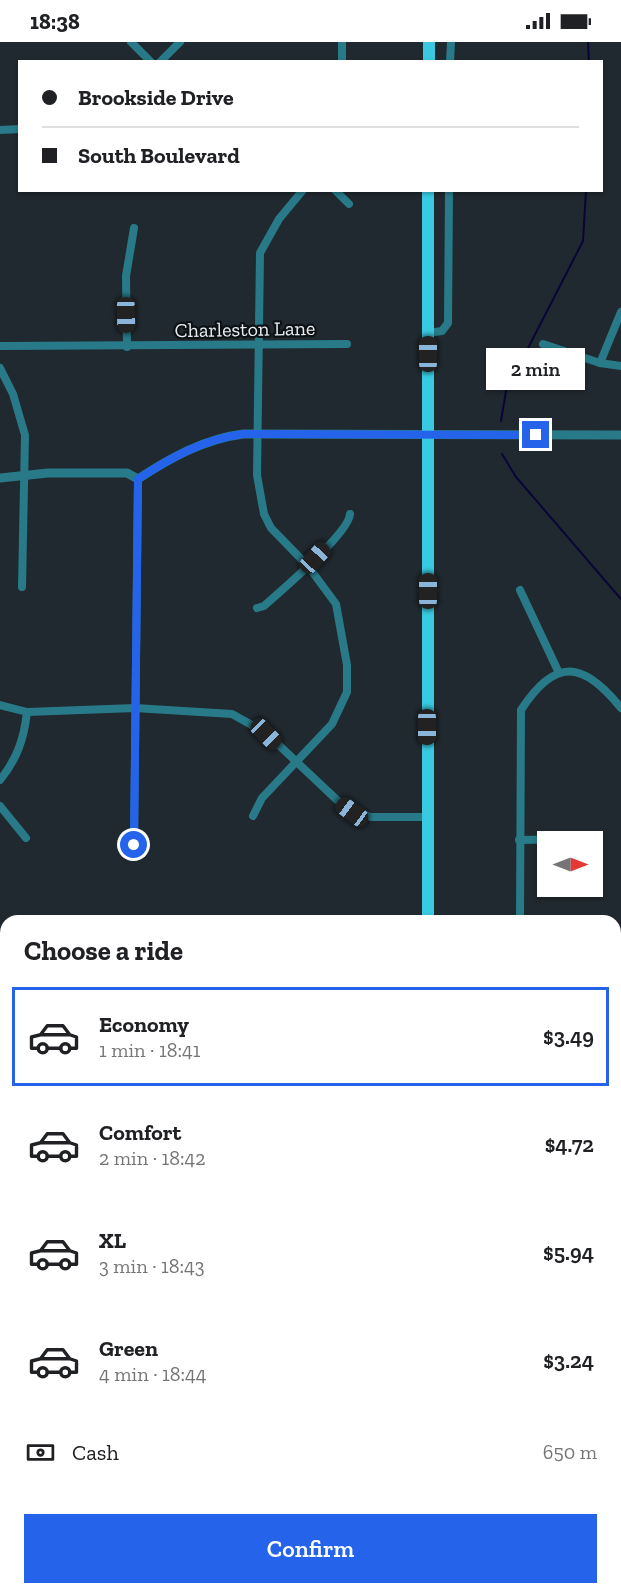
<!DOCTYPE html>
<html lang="en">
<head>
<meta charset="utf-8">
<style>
	body { margin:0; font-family:"Zilla Slab",serif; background:#f6f6f6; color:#202124; height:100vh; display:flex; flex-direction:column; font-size:22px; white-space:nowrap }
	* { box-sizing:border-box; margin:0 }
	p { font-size:20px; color:#757577 }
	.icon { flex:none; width:33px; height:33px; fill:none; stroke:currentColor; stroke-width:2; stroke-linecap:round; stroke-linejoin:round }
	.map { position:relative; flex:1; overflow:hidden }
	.sheet { position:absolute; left:0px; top:873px; width:621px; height:680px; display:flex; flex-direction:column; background:#fff; border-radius:18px 18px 0 0; box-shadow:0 2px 4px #0004 }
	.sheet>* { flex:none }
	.guide { position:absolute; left:18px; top:18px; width:585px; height:132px; border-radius:0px; box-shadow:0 2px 4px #0004; display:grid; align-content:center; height:132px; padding:0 24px; background:#fff }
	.needle { width:39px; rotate:90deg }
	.fabs { position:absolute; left:537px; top:789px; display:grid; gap:12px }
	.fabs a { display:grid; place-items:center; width:66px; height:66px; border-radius:0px; background:#fff; box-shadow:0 2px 4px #0004; font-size:30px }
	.end { position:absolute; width:27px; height:27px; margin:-14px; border:8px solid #2563eb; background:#fff; box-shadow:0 0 0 3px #fff }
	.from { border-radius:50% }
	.bubble { position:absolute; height:42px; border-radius:0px; background:#fff; box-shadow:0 2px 4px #0004; font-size:20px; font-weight:600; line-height:42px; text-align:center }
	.car { position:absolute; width:18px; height:36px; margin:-18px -9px; border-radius:8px; box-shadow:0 0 4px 2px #0007; background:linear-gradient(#222 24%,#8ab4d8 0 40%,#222 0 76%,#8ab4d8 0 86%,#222 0) }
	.guide b { display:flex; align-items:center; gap:21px; height:57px; font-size:22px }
	.guide b+b { border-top:2px solid #e0e0e0 }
	.guide i { width:15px; height:15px; background:#202124 }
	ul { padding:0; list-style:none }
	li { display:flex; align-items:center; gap:18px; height:99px; margin:0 12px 9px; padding:0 12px; border:3px solid transparent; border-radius:0px }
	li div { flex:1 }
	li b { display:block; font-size:22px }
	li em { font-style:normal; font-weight:600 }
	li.on { border-color:#2563eb }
	li>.icon { width:54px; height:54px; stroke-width:1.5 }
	h2 { padding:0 24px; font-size:27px; line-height:72px }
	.pay { display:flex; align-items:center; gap:15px; height:66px; padding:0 24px; font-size:22px }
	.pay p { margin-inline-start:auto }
	.primary-button { display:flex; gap:12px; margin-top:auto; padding:12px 24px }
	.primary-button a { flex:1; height:69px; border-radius:0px; background:#2563eb; color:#fff; font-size:24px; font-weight:600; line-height:69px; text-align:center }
	.status { display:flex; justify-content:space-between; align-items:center; height:42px; padding:0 30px; background:#fff; direction:ltr }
	.status svg { height:16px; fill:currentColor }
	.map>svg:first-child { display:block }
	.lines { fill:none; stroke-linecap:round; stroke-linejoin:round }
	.stream { stroke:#0b0438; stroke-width:2 }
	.minor { stroke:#287a89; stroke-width:8 }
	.tertiary { stroke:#287a89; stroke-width:9 }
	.secondary { stroke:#3ea6b8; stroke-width:10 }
	.primary { stroke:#39c9e0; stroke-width:12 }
	.route { stroke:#2563eb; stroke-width:8 }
	.labels { text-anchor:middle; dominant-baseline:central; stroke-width:4.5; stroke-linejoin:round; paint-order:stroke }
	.street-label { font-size:20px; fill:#e7eef1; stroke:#0d1114 }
</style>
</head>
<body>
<div class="status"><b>18:38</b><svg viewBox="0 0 49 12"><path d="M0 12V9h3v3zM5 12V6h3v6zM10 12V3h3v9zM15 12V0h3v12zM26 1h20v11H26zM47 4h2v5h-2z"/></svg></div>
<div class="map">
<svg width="621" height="1552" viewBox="0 0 621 1552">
	<rect width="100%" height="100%" fill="#20292f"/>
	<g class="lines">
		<!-- stream -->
		<g class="stream">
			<path d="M 588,0 L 589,20"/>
			<path d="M 501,379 L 506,349 L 583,199 L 586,148"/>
			<path d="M 502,412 L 516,435 L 621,557"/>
		</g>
		<!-- minor -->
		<g class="minor">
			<path d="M 131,0 L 151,20"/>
			<path d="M 160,20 L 180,0"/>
			<path d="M 342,20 L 342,0"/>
			<path d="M 450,20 L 451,0"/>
			<path d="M 0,88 L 20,87"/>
			<path d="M 335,148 L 349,162"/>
			<path d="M 428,291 L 442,289 L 448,281 L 449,148"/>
			<path d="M 543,302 L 600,321 L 621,324"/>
			<path d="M 0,304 L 347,302"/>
			<path d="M 127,305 L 126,234 L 134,186"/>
			<path d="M 600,321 L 621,270"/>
			<path d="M 0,326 L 13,352 L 25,393 L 22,545"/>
			<path d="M 520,548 L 559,631"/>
			<path d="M 257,566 L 264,564 C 281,549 349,491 350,472"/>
			<path d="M 0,663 L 27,670 L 135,666 L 232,672 L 266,691 L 337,758 L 352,769 L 371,775 L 426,775"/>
			<path d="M 0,738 C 17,717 24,697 27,670"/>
			<path d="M 0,764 L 26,796"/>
			<path d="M 253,774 L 262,756 L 332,682 L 347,650 L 347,623 L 336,562 L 308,524 L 271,486 L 264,472 L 257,433 L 260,211 L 279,177 L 303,148"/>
			<path d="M 519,798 L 578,797"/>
			<path d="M 134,803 L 138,437"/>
			<path d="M 520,879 L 521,668 C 556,614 584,620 621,666"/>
			<path d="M 615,1135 L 621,1136"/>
			<path d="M 615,1536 L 621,1532"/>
			<path d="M 9,1546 L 9,1552"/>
			<path d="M 541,1546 L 544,1552"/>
			<path d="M 105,1552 L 106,1546"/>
			<path d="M 587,1552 L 597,1546"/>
		</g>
		<!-- tertiary -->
		<g class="tertiary">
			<path d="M 0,436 L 48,431 L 127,431 L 138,437 C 170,416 204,397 243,392 L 621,393"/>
			<path d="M 0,1332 L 6,1332"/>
		</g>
		<!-- secondary -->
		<path class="secondary" d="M 615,1324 L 621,1324"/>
		<!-- primary -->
		<g class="primary">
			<path d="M 429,20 L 429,0"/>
			<path d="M 428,879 L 428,148"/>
			<path d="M 426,1552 L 426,1546"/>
		</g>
	</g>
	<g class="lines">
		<!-- route -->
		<path class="route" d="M 134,803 L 138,437 C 170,416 204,397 243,392 L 536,393"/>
	</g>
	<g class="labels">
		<!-- street labels -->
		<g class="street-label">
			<text transform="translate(245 287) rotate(-1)">Charleston Lane</text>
		</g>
	</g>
</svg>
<div class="fabs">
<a><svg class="needle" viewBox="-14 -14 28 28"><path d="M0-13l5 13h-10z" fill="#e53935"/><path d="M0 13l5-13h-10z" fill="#757577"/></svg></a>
</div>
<i class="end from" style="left:134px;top:803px"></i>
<i class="end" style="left:536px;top:393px"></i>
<div class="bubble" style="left:486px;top:306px;width:99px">2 min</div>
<i class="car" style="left:126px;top:273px;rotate:179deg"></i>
<i class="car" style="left:428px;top:312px;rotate:0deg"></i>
<i class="car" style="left:315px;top:516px;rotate:43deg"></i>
<i class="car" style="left:428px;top:549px;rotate:0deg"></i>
<i class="car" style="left:427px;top:685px;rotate:180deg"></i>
<i class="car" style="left:266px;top:692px;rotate:135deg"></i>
<i class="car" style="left:352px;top:770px;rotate:306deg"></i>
<div class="guide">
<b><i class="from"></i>Brookside Drive</b>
<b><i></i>South Boulevard</b>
</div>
<section class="sheet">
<h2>Choose a ride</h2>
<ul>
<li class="on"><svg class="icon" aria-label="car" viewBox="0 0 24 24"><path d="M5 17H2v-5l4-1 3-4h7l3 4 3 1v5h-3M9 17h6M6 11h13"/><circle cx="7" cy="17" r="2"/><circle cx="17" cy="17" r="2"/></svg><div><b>Economy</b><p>1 min · 18:41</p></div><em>$3.49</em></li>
<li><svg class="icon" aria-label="car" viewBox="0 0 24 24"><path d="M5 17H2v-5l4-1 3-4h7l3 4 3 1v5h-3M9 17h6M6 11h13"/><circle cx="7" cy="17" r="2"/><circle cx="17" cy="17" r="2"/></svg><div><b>Comfort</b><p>2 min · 18:42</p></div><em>$4.72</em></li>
<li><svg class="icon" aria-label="car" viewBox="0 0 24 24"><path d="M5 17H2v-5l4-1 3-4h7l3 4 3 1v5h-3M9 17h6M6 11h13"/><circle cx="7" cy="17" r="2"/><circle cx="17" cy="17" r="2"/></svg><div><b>XL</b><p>3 min · 18:43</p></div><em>$5.94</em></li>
<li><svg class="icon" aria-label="car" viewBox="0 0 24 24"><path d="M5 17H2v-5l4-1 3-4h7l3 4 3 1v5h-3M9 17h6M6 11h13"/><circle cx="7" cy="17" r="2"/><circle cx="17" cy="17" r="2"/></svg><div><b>Green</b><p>4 min · 18:44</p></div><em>$3.24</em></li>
</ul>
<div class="pay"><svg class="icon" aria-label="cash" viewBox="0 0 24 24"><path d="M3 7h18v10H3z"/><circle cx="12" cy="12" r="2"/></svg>Cash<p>650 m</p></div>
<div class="primary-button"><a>Confirm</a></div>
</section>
</div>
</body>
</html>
